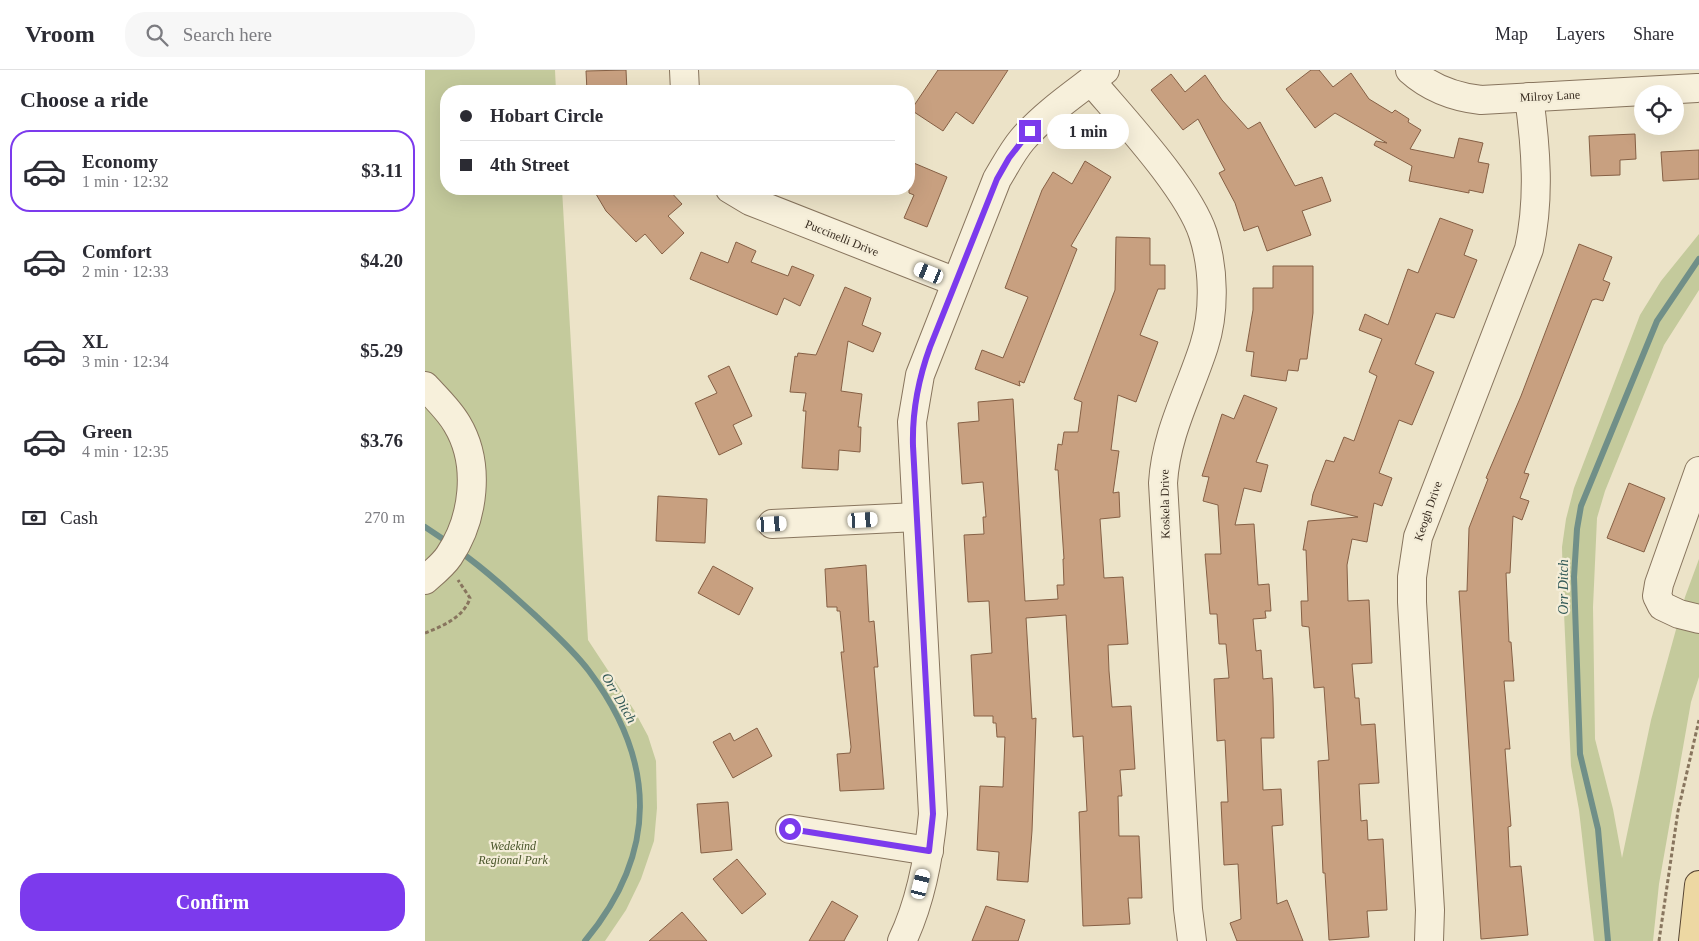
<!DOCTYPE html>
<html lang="en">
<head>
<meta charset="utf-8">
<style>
	body { margin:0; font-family:Georgia,serif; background:#f7f7f7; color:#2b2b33; height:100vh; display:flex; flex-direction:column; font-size:19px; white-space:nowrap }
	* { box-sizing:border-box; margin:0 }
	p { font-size:16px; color:#7c7c81 }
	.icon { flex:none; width:28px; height:28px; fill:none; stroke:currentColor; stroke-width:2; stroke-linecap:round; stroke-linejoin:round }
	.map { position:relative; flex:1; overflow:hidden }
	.side { display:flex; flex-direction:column; background:#fff; width:425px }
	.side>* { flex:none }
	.banner { position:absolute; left:15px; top:15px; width:475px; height:110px; border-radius:20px; box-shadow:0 5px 20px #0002; display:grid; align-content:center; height:110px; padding:0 20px; background:#fff }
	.buttons { position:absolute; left:1209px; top:15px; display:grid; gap:10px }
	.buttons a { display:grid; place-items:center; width:50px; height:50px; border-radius:50%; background:#fff; box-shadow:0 5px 20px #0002; font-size:25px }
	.end { position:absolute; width:22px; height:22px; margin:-11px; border:6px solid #7c3aed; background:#fff; box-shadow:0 0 0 2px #fff }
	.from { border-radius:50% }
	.bubble { position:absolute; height:35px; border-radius:18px; background:#fff; box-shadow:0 5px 20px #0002; font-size:16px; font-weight:600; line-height:35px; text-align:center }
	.car { position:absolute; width:15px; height:30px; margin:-15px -8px; border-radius:6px; box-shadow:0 0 4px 1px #0007; background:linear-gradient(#fff 24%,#345 0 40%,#fff 0 76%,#345 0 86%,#fff 0) }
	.banner b { display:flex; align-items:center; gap:18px; height:48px; font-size:19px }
	.banner b+b { border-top:1px solid #e1e1e2 }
	.banner i { width:12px; height:12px; background:#2b2b33 }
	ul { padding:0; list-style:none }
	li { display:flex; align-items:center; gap:15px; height:82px; margin:0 10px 8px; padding:0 10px; border:2px solid transparent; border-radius:20px }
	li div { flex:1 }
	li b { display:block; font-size:19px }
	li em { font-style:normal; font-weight:600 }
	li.active { border-color:#7c3aed }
	li>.icon { width:45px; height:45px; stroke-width:1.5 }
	h2 { padding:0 20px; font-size:22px; line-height:60px }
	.pay { display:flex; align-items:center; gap:12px; height:55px; padding:0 20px; font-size:19px }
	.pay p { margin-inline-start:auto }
	.cta { display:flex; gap:10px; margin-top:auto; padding:10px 20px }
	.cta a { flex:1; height:58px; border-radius:20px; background:#7c3aed; color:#fff; font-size:20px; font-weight:600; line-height:58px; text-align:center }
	header { display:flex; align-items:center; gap:30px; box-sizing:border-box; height:70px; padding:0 25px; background:#fff; border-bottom:1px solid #e1e1e2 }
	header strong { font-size:24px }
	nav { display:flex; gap:28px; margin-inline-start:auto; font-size:18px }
	.search { width:350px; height:45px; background:#f7f7f7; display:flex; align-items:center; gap:12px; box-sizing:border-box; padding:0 18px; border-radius:20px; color:#7c7c81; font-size:19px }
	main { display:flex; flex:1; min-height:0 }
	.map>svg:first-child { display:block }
	.green { fill:#c4ca9c }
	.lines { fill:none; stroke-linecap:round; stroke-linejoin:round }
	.stream { stroke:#708f88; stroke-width:6 }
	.building { fill:#c8a080; stroke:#866045 }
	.minor-casing { stroke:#88755e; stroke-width:30 }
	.major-casing { stroke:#564432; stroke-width:30 }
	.path { stroke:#88755e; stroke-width:3; stroke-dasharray:4 2.5; stroke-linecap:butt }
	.minor { stroke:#f7f0db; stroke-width:28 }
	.major { stroke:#edd8a3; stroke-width:28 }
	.route { stroke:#7c3aed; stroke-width:6 }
	.labels { text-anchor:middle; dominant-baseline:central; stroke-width:4.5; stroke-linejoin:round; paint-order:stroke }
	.street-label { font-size:12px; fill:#392d21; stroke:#f4edd8 }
	.park-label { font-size:12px; font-style:italic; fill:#485429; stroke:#f4edd8 }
	.water-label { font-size:14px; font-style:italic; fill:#315856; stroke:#f4edd8 }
</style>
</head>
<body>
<header>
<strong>Vroom</strong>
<div class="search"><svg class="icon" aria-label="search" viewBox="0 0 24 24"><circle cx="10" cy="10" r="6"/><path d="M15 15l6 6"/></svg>Search here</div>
<nav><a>Map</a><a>Layers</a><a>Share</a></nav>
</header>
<main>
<section class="side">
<h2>Choose a ride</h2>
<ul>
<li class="active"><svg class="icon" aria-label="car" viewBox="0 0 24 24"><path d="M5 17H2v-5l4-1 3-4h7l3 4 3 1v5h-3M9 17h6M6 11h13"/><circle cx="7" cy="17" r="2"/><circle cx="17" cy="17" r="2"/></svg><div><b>Economy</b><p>1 min · 12:32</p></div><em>$3.11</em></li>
<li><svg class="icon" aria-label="car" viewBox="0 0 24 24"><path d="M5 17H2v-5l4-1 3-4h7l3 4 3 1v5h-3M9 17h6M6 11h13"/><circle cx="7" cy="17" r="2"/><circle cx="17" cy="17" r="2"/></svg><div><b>Comfort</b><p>2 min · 12:33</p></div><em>$4.20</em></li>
<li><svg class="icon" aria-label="car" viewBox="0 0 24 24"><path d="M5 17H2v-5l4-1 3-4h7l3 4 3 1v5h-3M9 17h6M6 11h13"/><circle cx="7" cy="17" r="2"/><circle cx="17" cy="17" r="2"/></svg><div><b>XL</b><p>3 min · 12:34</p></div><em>$5.29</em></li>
<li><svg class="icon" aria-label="car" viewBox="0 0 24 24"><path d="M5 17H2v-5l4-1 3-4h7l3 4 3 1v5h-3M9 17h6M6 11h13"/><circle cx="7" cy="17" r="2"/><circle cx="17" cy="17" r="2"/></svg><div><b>Green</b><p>4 min · 12:35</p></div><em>$3.76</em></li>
</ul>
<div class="pay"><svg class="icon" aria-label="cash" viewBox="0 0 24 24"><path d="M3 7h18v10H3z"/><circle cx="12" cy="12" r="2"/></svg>Cash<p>270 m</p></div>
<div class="cta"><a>Confirm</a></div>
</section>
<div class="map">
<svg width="1274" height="871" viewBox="0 0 1274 871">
	<rect width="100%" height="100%" fill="#ece3c8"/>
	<!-- green -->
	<g class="green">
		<path d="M 0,0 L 130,0 L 131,21 L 21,21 L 21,119 L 137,119 L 163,570 L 209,640 L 223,666 L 231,691 L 232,738 L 229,771 L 216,809 L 201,840 L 180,871 L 0,871 Z"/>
		<path d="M 1274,164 L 1274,220 L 1239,275 L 1180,421 L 1172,448 L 1168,537 L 1170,669 L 1188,739 L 1197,788 L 1226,650 L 1260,527 L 1274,489 L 1274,607 L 1266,632 L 1234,814 L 1228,871 L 1169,871 L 1154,740 L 1146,696 L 1138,521 L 1137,477 L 1141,449 L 1149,418 L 1215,245 L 1236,211 Z"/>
	</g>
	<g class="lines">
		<!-- stream -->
		<g class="stream">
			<path d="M 0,457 L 24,473"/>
			<path d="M 34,481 C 61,500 87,524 112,547 C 130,564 149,581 164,601 C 232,692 233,783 160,871"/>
			<path d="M 1183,871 L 1173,759 L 1155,684 L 1149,507 L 1152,459 L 1156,436 L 1232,251 L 1274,189"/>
		</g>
	</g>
	<!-- building -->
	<g class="building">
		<path d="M 201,0 L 202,21 L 162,21 L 161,1 Z"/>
		<path d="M 513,0 L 583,0 L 548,54 L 531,42 L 518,61 L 486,40 Z"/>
		<path d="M 886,0 L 894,0 L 908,17 L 926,3 L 944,29 L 967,43 L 970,40 L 984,49 L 983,52 L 996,60 L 985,79 L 1029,88 L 1034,68 L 1058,73 L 1053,92 L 1064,94 L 1058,123 L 1044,120 L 1044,123 L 984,111 L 987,96 L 949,75 L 951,71 L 962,73 L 910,43 L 890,58 L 861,19 Z"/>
		<path d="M 746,4 L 760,22 L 780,5 L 797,30 L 823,59 L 835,52 L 870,116 L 897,107 L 906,131 L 877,141 L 886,165 L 842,181 L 833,156 L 819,161 L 810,133 L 794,103 L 800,100 L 773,49 L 758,60 L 726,20 Z"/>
		<path d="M 1210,64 L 1211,89 L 1195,90 L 1195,105 L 1166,106 L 1164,66 Z"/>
		<path d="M 1274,80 L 1274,109 L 1238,111 L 1236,82 Z"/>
		<path d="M 484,91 L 522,107 L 502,157 L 479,148 L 489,125 L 484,123 Z"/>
		<path d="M 660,91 L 686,107 L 646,176 L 652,179 L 599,313 L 594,311 L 595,316 L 550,299 L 557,280 L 578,288 L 603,227 L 580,218 L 617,120 L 628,102 L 647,114 Z"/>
		<path d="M 168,119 L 243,119 L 257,134 L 243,146 L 259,163 L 237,184 L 220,164 L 211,172 L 181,141 Z"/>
		<path d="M 1015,148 L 1048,160 L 1039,185 L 1052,190 L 1029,248 L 1011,243 L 990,294 L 1009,302 L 987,355 L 974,350 L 954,403 L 967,408 L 957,436 L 949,433 L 942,472 L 927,469 L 922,495 L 923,531 L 944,530 L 947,593 L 927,594 L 930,628 L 934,628 L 936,655 L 950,654 L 954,713 L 934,714 L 936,751 L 942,750 L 943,770 L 958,769 L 962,840 L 942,841 L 944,867 L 904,870 L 900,803 L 898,803 L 893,691 L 904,690 L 899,617 L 889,618 L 884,557 L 877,556 L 876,531 L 883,531 L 881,480 L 878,480 L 883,451 L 933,447 L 886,435 L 888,424 L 901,390 L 909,392 L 919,367 L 929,371 L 952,306 L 944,302 L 957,269 L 934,260 L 940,244 L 963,255 L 983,199 L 993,203 Z"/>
		<path d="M 691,167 L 725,168 L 725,195 L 740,195 L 740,219 L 733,219 L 715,265 L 733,272 L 711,332 L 693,325 L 686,380 L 694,381 L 688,423 L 694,422 L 695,447 L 675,449 L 679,508 L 698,507 L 703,574 L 683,575 L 684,601 L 687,637 L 706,636 L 710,699 L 695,700 L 697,726 L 693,726 L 694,766 L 714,766 L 717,828 L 703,828 L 705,854 L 658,856 L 654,742 L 662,741 L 658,666 L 648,667 L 641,545 L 601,548 L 607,649 L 611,648 L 607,761 L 603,812 L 572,810 L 574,782 L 552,780 L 555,716 L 578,717 L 580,667 L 572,667 L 571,653 L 568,653 L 568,646 L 549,646 L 546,585 L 567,583 L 564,531 L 543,532 L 539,465 L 559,464 L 558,447 L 561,447 L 558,412 L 537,414 L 533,353 L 554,351 L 553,332 L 588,329 L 600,531 L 633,529 L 632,515 L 639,515 L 638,489 L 639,489 L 633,400 L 630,400 L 633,374 L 637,375 L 639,362 L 653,362 L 657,332 L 649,329 L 690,220 Z"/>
		<path d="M 311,172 L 331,181 L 326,192 L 363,206 L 367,196 L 389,205 L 375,236 L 359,228 L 352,245 L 265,209 L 276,182 L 303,193 Z"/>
		<path d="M 1154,174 L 1187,187 L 1178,210 L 1185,213 L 1178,231 L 1171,229 L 1167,230 L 1099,403 L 1104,404 L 1095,428 L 1104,431 L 1097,450 L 1088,446 L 1085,503 L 1081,503 L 1084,572 L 1086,572 L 1089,611 L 1079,611 L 1085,679 L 1080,679 L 1086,756 L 1083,757 L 1085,797 L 1096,796 L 1103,865 L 1056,869 L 1034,521 L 1042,521 L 1044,458 L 1063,409 L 1061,408 L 1096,326 Z"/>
		<path d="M 848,196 L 888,196 L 888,243 L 882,289 L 875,289 L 873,301 L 863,300 L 861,311 L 826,306 L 829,282 L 821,281 L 828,240 L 828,218 L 848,218 Z"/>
		<path d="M 420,217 L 446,228 L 437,255 L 456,263 L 448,282 L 423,271 L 416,321 L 437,324 L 433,357 L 436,357 L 435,382 L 414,380 L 413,400 L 377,398 L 381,341 L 378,341 L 381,323 L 365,322 L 370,286 L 372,287 L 373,283 L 391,285 Z"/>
		<path d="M 304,296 L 327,346 L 308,355 L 317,374 L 294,385 L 270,333 L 292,323 L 283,306 Z"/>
		<path d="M 819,325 L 852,338 L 831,392 L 843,395 L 836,422 L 819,418 L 810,455 L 829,454 L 833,515 L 844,514 L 846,541 L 840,541 L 841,548 L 828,549 L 831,581 L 836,580 L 838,609 L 847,608 L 848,628 L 849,668 L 836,668 L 838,720 L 856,719 L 858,755 L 847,756 L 852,834 L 862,830 L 878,871 L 812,871 L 805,853 L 816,849 L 813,794 L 799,795 L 796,732 L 803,732 L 800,670 L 792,671 L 789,609 L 804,608 L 801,574 L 794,574 L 792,544 L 785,544 L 780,484 L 796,484 L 793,435 L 778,431 L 784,407 L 777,406 L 797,344 L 809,349 Z"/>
		<path d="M 1204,413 L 1240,428 L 1219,482 L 1182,468 Z"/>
		<path d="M 233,426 L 282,429 L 280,473 L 231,471 Z"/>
		<path d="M 441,495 L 444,552 L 449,551 L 453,597 L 449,597 L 459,719 L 415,721 L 412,684 L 425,683 L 426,677 L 416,582 L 419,582 L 415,541 L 412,541 L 412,537 L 402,537 L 400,499 Z"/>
		<path d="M 288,496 L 328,518 L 314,545 L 273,523 Z"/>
		<path d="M 332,658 L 347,686 L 308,708 L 288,672 L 305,663 L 309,671 Z"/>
		<path d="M 303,732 L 307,780 L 276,783 L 272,734 Z"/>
		<path d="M 312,789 L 341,824 L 317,844 L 288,809 Z"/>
		<path d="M 407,831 L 433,846 L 421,867 L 419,871 L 384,871 Z"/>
		<path d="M 561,836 L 600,850 L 593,871 L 547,871 Z"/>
		<path d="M 257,842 L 282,871 L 224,871 Z"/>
	</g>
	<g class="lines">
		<!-- minor casing -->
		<g class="minor-casing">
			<g id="minor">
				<path d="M 259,0 L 260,21"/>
				<path d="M 985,0 C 1005,18 1029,27 1056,30 L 1272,18"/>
				<path d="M 666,11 C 698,49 763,118 778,164 C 789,198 790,242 779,276 C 764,323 741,363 738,413 L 763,839 L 767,871"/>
				<path d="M 305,119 L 325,131 L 531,212"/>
				<path d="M 0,316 C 11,328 24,340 32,354 C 56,394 49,449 24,486 C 18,495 8,503 0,510"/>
				<path d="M 1274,401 L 1234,514 L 1232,526 L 1237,536 L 1254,544 L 1274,549"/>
				<path d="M 347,454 L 492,447"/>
				<path d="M 365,759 L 504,781"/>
				<path d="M 477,871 C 496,831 504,788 508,744 L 487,352 L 495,305 L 572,109 C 580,96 587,82 597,70 C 620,43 652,22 680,0"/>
				<path d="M 1004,871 L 1005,840 L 987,532 L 987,507 L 993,467 L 1104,179 C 1115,129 1111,78 1104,27"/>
			</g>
		</g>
		<!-- major casing -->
		<g class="major-casing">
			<path id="major" d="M 1268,871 L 1274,815"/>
		</g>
		<!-- path -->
		<g class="path">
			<path d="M 0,563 C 18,556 39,547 45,528 L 33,510"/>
			<path d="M 1234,871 L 1253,741 L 1274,650"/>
		</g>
		<!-- minor -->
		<use href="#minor" class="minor"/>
		<!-- major -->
		<use href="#major" class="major"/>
	</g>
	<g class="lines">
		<!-- route -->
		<path class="route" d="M 365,759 L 504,781 L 508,744 L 488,376 C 487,341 493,310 505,277 L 572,109 L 584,88 L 605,61"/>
	</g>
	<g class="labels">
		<!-- street labels -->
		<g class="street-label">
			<text transform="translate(1125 26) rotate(-3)">Milroy Lane</text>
			<text transform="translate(417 168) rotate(22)">Puccinelli Drive</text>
			<text transform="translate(740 434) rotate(-91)">Koskela Drive</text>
			<text transform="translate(1003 441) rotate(-71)">Keogh Drive</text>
		</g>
		<!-- park labels -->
		<g class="park-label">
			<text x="88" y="776">Wedekind<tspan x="88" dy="14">Regional Park</tspan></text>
		</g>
		<!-- water labels -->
		<g class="water-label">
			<text transform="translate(1138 517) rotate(-90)">Orr Ditch</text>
			<text transform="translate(194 628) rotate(60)">Orr Ditch</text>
		</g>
	</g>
</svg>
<div class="buttons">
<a><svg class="icon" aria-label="locate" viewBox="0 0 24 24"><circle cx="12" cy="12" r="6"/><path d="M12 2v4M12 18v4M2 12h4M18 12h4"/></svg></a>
</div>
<i class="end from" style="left:365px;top:759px"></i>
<i class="end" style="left:605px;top:61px"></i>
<div class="bubble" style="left:622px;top:44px;width:82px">1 min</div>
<i class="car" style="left:504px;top:203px;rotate:292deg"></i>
<i class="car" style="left:438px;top:450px;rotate:87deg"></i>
<i class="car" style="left:347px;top:454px;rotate:87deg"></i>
<i class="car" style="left:496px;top:814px;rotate:14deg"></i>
<div class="banner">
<b><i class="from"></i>Hobart Circle</b>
<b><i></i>4th Street</b>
</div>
</div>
</main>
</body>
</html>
